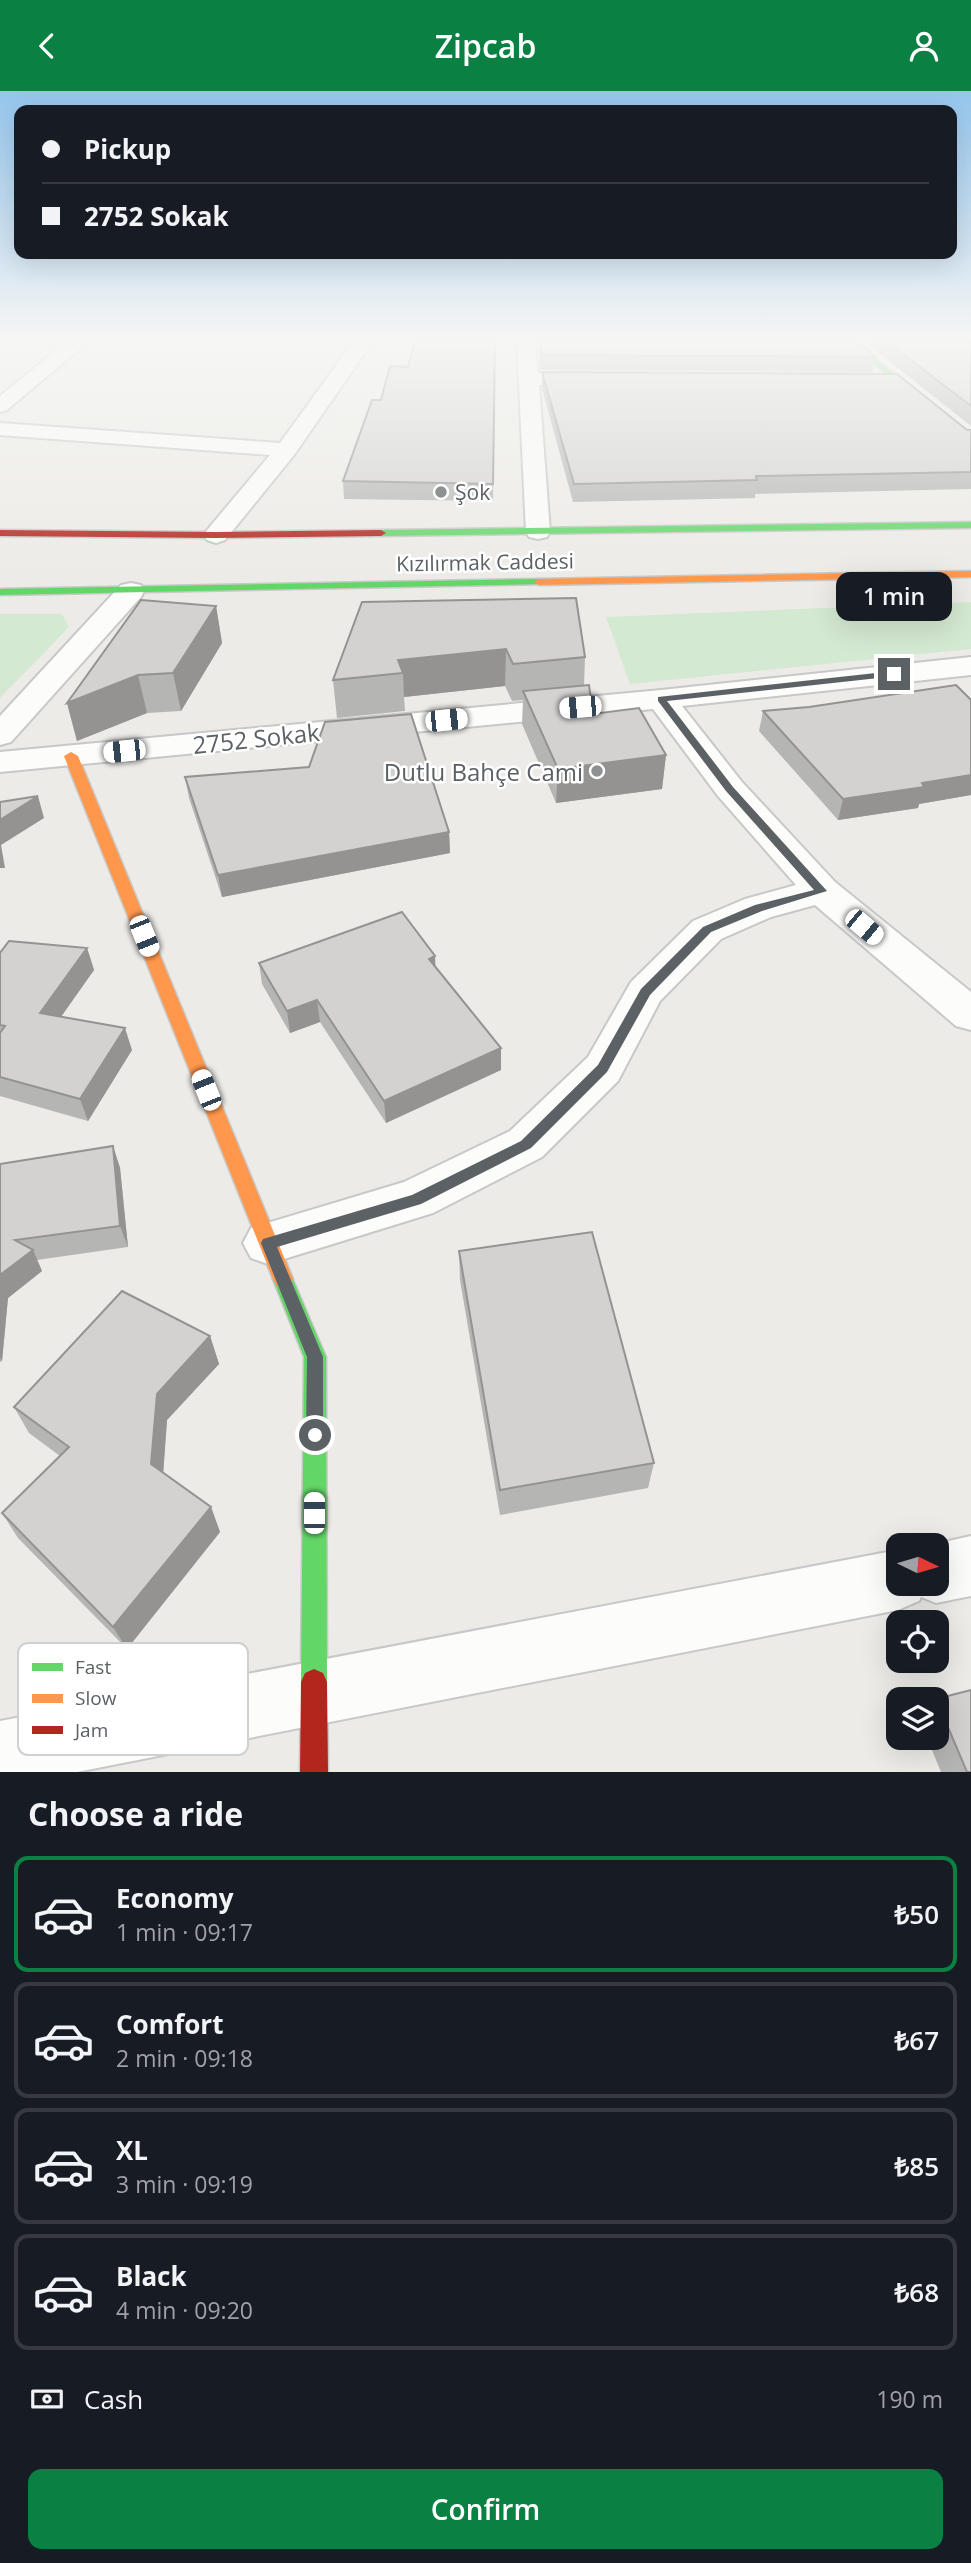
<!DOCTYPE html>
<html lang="en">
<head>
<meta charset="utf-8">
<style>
	body { margin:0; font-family:"Open Sans",sans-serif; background:#242831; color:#f1f3f6; height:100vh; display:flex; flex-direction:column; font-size:26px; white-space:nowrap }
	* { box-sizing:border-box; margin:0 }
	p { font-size:23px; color:#9ea1a6 }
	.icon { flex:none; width:38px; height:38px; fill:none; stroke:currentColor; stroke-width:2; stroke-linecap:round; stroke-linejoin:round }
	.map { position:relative; height:1681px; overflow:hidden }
	.panel { display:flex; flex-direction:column; background:#171b24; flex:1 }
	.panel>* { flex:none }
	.hud { position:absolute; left:14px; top:14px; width:943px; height:154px; border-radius:14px; box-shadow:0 7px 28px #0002; display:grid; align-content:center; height:154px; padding:0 28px; background:#171b24 }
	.needle { width:46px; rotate:95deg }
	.tools { position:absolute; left:886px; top:1442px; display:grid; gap:14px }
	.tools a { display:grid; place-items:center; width:63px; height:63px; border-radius:14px; background:#171b24; box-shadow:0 7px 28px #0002; font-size:35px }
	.end { position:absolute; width:32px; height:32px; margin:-16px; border:9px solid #5c6165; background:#fff; box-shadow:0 0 0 4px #fff }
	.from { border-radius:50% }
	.bubble { position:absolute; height:49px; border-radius:14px; background:#171b24; box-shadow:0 7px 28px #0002; font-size:23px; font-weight:600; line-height:49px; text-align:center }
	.car { position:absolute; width:21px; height:42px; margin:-21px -10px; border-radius:9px; box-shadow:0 0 5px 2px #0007; background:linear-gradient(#fff 24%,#345 0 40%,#fff 0 76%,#345 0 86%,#fff 0) }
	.hud b { display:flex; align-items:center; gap:24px; height:66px; font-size:26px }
	.hud b+b { border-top:2px solid #363941 }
	.hud i { width:18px; height:18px; background:#f1f3f6 }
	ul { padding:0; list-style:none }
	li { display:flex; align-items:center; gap:21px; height:116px; margin:0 14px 10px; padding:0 14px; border:4px solid #363941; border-radius:14px }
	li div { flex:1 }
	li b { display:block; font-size:26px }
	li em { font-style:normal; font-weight:600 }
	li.active { border-color:#0b8043 }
	li>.icon { width:63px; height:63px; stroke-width:1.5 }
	h2 { padding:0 28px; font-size:32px; line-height:84px }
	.pay { display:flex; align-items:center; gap:18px; height:77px; padding:0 28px; font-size:26px }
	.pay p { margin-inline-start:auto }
	.action { display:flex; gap:14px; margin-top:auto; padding:14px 28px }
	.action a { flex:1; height:80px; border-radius:14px; background:#0b8043; color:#fff; font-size:28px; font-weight:600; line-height:80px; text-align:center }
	header { display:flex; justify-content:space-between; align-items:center; height:91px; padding:0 28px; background:#0b8043; color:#fff; font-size:32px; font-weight:600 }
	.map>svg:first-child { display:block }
	.green { fill:#d4e9d1 }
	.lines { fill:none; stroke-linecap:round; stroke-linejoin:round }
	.street-casing { stroke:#c7c8c7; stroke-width:4 }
	.fast-casing { stroke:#c8c8c7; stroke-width:3 }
	.slow-casing { stroke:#c8c8c7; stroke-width:3 }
	.jam-casing { stroke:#c8c8c7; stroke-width:3 }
	.street { fill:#fcfcfb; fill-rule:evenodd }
	.fast { fill:#63d668; fill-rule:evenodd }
	.slow { fill:#ff974d; fill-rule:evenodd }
	.jam { fill:#b3261e; fill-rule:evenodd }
	.wall { fill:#b5b5b3 }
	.shaded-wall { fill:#949392 }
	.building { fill:#d3d2d0; stroke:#949392; stroke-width:2 }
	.route { fill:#5c6165 }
	.poi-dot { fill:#8e9192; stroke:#fff; stroke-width:2.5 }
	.labels { text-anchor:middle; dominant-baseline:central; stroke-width:5; stroke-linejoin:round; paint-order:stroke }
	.far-poi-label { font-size:21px; fill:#5c6165; stroke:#fff; text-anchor:start }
	.far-street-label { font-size:21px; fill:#5c6165; stroke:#fff }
	.street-label { font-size:24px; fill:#5c6165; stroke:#fff }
	.poi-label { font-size:24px; fill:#5c6165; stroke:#fff; text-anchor:end }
	.key { fill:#fff; stroke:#ced0d1; stroke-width:2 }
	.key-label { font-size:19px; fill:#5c6165 }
</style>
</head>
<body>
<header><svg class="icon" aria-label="back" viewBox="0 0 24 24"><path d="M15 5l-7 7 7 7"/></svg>Zipcab<svg class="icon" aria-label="person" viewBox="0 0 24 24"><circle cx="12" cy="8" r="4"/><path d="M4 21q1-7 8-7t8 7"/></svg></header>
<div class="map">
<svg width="971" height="1681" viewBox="0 0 971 1681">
	<rect width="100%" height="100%" fill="#ecebe7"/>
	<!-- green -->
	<g class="green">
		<path d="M 971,511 L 971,558 L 630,593 L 606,526 Z"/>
		<path d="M 0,523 L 62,523 L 69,536 L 0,607 Z"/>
	</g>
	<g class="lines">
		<!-- street casing -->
		<g class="street-casing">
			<g id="street">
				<path d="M 68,250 L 89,250 L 7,319 L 0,321 L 0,305 Z"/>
				<path d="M 354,250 L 373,250 L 294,364 L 225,449 L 216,452 L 207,449 L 203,444 L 270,364 L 0,344 L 0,332 L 280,352 Z"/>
				<path d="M 517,250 L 535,250 L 538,282 L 596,282 L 606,288 L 596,294 L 539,294 L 550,441 L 547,446 L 538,448 L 529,446 L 526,441 Z"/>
				<path d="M 131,492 L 141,494 L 144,500 L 141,506 L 11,651 L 0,654 L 0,625 L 121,494 Z"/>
				<path d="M 971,566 L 971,584 L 682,615 L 742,691 L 835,791 L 971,901 L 971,939 L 956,935 L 815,814 L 771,826 L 721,848 L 660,910 L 618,990 L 542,1066 L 433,1122 L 268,1173 L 251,1167 L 243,1152 L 251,1137 L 404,1091 L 510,1040 L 588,966 L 631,891 L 693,830 L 745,808 L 796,794 L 718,705 L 653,618 L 0,681 L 0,661 L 661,599 Z"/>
				<path d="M 971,1445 L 971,1505 L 936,1512 L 921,1506 L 919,1510 L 898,1519 L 77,1681 L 0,1681 L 0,1630 L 898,1459 L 898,1493 L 936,1493 L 936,1454 L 930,1454 Z"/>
			</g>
		</g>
		<!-- fast casing -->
		<g class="fast-casing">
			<g id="fast">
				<path d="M 845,250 L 853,250 L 971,344 L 971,351 Z"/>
				<path d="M 971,431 L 971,437 L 381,445 L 376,442 L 381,439 Z"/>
				<path d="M 539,488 L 543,489 L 543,493 L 0,504 L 0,498 Z"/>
				<path d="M 283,1179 L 290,1182 L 326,1266 L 327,1591 L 323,1600 L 314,1604 L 305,1600 L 301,1591 L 304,1266 L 273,1188 L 276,1182 Z"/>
			</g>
		</g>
		<!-- slow casing -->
		<g class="slow-casing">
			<g id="slow">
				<path d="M 971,480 L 971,486 L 539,494 L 534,491 L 539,488 Z"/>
				<path d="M 71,661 L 78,665 L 293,1188 L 290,1194 L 283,1197 L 276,1194 L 273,1188 L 64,665 Z"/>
			</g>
		</g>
		<!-- jam casing -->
		<g class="jam-casing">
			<g id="jam">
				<path d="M 0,439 L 216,441 L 381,439 L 386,442 L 381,445 L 216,447 L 0,445 Z"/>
				<path d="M 314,1578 L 323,1582 L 327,1591 L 328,1681 L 300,1681 L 301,1591 L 305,1582 Z"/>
			</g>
		</g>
		<!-- street -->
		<use href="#street" class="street"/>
		<!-- fast -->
		<use href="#fast" class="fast"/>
		<!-- slow -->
		<use href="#slow" class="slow"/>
		<!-- jam -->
		<use href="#jam" class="jam"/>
	</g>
	<!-- wall -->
	<g class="wall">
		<path d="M 495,250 L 493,410 L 344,408 L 343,390 L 381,309 L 408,276 Z"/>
		<path d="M 539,250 L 857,250 L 876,266 L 873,281 L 540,279 Z"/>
		<path d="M 864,250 L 971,250 L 971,335 Z"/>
		<path d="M 542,281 L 971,339 L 971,398 L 755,403 L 755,407 L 573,411 L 542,297 Z"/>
		<path d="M 362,511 L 585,566 L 584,595 L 593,623 L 666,664 L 662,698 L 556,712 L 522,633 L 523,609 L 512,610 L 505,595 L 404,606 L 405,620 L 337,627 L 333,589 Z"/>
		<path d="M 216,515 L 222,552 L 181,620 L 147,622 L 77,650 L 67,612 Z"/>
		<path d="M 971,609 L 971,704 L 919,713 L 918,717 L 838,729 L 759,640 L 763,620 Z"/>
		<path d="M 185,686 L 449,741 L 450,762 L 222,806 L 189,707 Z"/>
		<path d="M 87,857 L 94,879 L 61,926 L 132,959 L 88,1030 L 0,1005 L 0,862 Z"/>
		<path d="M 259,872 L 435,875 L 501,957 L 501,979 L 386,1032 L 320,931 L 290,942 L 262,893 Z"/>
		<path d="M 113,1055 L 120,1077 L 128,1156 L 37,1169 L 42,1180 L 8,1207 L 2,1270 L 0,1271 L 0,1073 Z"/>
		<path d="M 459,1160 L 654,1372 L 648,1397 L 500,1424 L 460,1189 Z"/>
		<path d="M 210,1245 L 219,1273 L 167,1329 L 163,1382 L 211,1416 L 220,1441 L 127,1558 L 18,1447 L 2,1422 L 60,1365 L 29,1342 L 14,1316 Z"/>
		<path d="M 936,1608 L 971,1681 L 941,1681 L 927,1647 L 936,1647 Z"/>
	</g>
	<!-- shaded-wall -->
	<g class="shaded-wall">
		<path d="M 216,515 L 222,552 L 181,620 L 173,582 Z"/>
		<path d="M 506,558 L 505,595 L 404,606 L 403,582 L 398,569 Z"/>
		<path d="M 138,584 L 147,622 L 77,650 L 67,612 Z"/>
		<path d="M 666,664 L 662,698 L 556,712 L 558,678 Z"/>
		<path d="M 971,684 L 971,704 L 919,713 L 918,717 L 838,729 L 843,708 L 922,692 Z"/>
		<path d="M 38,705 L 44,727 L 1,754 L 5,777 L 0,777 L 0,729 Z"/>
		<path d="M 449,741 L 450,762 L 222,806 L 218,784 Z"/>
		<path d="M 87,857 L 94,879 L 48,944 L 40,922 Z"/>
		<path d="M 435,865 L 436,887 L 429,868 Z"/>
		<path d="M 317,909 L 320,931 L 290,942 L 287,920 Z"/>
		<path d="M 125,937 L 132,959 L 88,1030 L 80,1008 Z"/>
		<path d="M 501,957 L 501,979 L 386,1032 L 384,1010 Z"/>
		<path d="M 113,1055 L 120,1077 L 128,1156 L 120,1135 Z"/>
		<path d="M 33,1159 L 42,1180 L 8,1207 L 2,1270 L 0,1267 L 0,1184 Z"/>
		<path d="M 210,1245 L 219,1273 L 167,1329 L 162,1399 L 151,1373 L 157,1303 Z"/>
		<path d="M 211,1416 L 220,1441 L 127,1558 L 113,1536 Z"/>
	</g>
	<!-- building -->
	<g class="building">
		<path d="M 415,250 L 495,250 L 493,393 L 343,390 L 372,309 L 381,309 L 390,275 L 408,276 Z"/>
		<path d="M 540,250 L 857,250 L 876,266 L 541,264 Z"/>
		<path d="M 886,250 L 971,250 L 971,315 Z"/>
		<path d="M 542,281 L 897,283 L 967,339 L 971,339 L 971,381 L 756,385 L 757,389 L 574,393 Z"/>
		<path d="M 576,507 L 585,566 L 513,573 L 506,558 L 398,569 L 403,582 L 333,589 L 362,511 Z"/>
		<path d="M 141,509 L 216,515 L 173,582 L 138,584 L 67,612 Z"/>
		<path d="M 589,594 L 593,623 L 639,617 L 666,664 L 558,678 L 523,600 Z"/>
		<path d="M 956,594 L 971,609 L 971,684 L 922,692 L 924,696 L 843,708 L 763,620 L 809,616 Z"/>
		<path d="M 411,623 L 449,741 L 218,784 L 185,686 L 309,676 L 325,631 Z"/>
		<path d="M 38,705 L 0,729 L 0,711 Z"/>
		<path d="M 402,821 L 435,865 L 429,868 L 501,957 L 384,1010 L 317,909 L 287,920 L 259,872 Z"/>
		<path d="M 9,850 L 87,857 L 40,922 L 125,937 L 80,1008 L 0,986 L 0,942 L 5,935 L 0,934 L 0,862 Z"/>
		<path d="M 113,1055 L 120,1135 L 15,1149 L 33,1159 L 0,1184 L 0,1073 Z"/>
		<path d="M 592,1141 L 654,1372 L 500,1399 L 459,1160 Z"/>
		<path d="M 122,1200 L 210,1245 L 157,1303 L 151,1373 L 211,1416 L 113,1536 L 2,1422 L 69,1356 L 14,1316 Z"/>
		<path d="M 971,1599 L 971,1681 L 967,1681 L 936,1608 Z"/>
	</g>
	<!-- sky -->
	<linearGradient id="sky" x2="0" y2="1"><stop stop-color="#95c6ee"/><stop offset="0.51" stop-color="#f6f6f4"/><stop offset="1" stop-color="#f6f6f4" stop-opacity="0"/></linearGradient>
	<rect width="971" height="486" fill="url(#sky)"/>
	<!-- route -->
	<path class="route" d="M 894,580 L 898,583 L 897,585 L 667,610 L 733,696 L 827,800 L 762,820 L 711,841 L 650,904 L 607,981 L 531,1057 L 421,1113 L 277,1156 L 323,1266 L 323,1344 L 320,1350 L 315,1352 L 309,1350 L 306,1344 L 307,1266 L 261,1152 L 263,1148 L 412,1104 L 521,1050 L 598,974 L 641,898 L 703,836 L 755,814 L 814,799 L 726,700 L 658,610 L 658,606 Z"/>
	<!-- markers -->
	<g class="poi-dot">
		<circle cx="441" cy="401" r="7"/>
		<circle cx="597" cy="680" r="7"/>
	</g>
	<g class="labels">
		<!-- far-poi labels -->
		<g class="far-poi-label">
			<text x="455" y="401">Şok</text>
		</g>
		<!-- far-street labels -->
		<g class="far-street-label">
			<text transform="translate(485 471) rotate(-1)">Kızılırmak Caddesi</text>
		</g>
		<!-- street labels -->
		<g class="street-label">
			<text transform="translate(256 647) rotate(-6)">2752 Sokak</text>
		</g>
		<!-- poi labels -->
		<g class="poi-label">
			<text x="583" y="680">Dutlu Bahçe Cami</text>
		</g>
	</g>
	<!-- legend -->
	<rect x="18" y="1552" width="230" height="112" rx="10" class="key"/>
	<rect x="32" y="1572" width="31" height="8" fill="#63d668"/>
	<rect x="32" y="1603" width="31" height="9" fill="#ff974d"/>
	<rect x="32" y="1635" width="31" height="8" fill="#b3261e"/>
	<g class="key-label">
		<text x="75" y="1583">Fast</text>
		<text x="75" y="1614">Slow</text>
		<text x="75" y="1646">Jam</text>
	</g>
</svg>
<div class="tools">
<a><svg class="needle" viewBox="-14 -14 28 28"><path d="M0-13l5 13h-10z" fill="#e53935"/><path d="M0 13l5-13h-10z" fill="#9ea1a6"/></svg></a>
<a><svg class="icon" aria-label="locate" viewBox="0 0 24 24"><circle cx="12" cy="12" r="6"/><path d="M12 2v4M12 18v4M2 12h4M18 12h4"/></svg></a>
<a><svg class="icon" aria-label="layers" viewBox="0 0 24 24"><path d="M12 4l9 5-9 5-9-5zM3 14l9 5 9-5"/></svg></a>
</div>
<i class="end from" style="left:315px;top:1344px"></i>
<i class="end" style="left:894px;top:583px"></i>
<div class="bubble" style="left:836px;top:481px;width:116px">1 min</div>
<i class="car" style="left:580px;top:616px;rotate:265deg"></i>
<i class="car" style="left:446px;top:629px;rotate:84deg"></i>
<i class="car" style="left:124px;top:660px;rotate:264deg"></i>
<i class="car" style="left:864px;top:836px;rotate:130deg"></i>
<i class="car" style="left:144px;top:845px;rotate:158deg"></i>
<i class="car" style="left:206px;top:999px;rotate:338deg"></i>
<i class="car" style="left:314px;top:1422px;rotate:0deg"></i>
<div class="hud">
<b><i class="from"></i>Pickup</b>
<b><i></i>2752 Sokak</b>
</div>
</div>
<section class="panel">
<h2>Choose a ride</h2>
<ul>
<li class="active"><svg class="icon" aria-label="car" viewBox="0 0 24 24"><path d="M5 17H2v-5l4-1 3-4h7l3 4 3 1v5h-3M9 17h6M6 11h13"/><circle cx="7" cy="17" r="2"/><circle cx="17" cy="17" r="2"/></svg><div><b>Economy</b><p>1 min · 09:17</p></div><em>₺50</em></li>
<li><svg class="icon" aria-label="car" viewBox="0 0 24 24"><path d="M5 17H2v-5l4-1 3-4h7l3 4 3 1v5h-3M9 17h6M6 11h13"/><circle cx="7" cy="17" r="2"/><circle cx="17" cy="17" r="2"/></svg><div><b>Comfort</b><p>2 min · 09:18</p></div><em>₺67</em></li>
<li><svg class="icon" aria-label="car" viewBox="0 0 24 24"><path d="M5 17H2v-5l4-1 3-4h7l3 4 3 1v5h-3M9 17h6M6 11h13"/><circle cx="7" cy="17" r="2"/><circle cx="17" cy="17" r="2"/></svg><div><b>XL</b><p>3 min · 09:19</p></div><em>₺85</em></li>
<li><svg class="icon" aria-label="car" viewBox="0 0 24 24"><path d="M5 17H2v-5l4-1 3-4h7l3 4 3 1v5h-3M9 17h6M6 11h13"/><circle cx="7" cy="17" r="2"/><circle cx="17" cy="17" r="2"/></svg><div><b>Black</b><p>4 min · 09:20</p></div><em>₺68</em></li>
</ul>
<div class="pay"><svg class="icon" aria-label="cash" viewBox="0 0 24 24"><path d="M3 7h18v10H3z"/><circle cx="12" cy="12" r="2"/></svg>Cash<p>190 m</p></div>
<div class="action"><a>Confirm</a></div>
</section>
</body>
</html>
